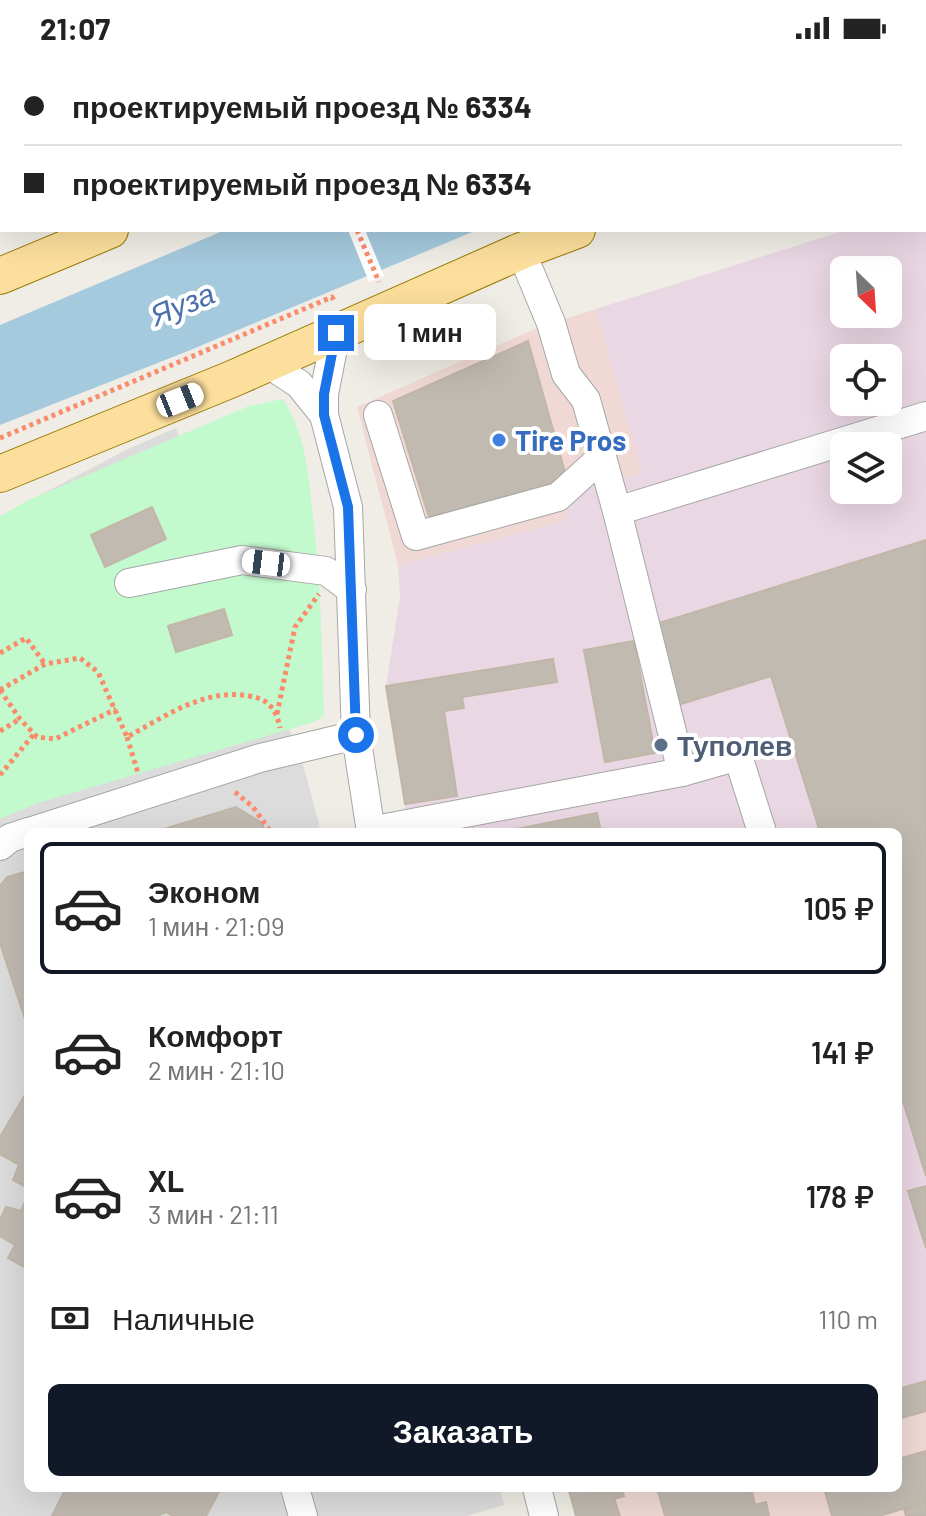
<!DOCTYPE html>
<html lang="ru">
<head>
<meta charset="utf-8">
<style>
	body { margin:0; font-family:Barlow,sans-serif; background:#f2f2f2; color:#222; height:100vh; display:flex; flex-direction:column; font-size:30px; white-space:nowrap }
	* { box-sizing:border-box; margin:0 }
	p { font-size:26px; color:#767676 }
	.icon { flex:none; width:44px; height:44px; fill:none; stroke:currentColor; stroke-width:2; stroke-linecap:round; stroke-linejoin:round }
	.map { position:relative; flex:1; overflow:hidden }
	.panel { position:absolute; left:24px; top:772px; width:878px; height:664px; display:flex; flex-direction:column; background:#fff; border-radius:12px; box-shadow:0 8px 32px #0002 }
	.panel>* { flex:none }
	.top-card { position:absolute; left:0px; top:0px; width:926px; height:176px; box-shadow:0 8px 32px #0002; display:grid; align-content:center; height:176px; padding:0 24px; background:#fff }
	.needle { width:52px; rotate:155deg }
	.tools { position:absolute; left:830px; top:200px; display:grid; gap:16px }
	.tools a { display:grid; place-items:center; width:72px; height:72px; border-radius:12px; background:#fff; box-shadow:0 8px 32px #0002; font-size:40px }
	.end { position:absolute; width:36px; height:36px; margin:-18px; border:10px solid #1a73e8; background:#fff; box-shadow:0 0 0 4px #fff }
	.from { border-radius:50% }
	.bubble { position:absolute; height:56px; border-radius:12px; background:#fff; box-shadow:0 8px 32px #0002; font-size:26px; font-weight:600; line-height:56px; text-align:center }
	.car { position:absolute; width:24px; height:48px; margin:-24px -12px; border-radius:10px; box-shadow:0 0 6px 2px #0007; background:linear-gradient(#fff 24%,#345 0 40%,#fff 0 76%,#345 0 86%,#fff 0) }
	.top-card b { display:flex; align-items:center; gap:28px; height:76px; font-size:30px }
	.top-card b+b { border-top:2px solid #e0e0e0 }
	.top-card i { width:20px; height:20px; background:#222 }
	ul { padding:14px 0 0; list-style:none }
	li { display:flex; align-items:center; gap:24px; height:132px; margin:0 16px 12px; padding:0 8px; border:4px solid transparent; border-radius:12px }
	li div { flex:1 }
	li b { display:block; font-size:30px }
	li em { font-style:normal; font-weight:600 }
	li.on { border-color:#111827 }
	li>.icon { width:72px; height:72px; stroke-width:1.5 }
	.pay { display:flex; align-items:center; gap:20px; height:88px; padding:0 24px; font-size:30px }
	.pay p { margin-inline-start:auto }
	.button { display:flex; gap:16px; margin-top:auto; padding:16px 24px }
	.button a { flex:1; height:92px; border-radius:12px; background:#111827; color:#fff; font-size:32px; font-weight:600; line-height:92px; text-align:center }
	.status { display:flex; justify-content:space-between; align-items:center; height:56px; padding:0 40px; background:#fff; direction:ltr }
	.status svg { height:22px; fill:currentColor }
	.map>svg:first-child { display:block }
	.residential { fill:#dddcdc }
	.commercial { fill:#f0d9d4 }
	.industrial { fill:#e9d7e3; fill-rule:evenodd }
	.park { fill:#c2f9cd }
	.water { fill:#a5c9dd }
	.pier { fill:#fff }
	.building { fill:#c0bab1; stroke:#c1b6a7; stroke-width:2 }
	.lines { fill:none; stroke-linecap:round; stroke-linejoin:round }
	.minor-casing { stroke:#a6a6a6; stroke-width:30 }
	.major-casing { stroke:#997a00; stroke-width:38 }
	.path { stroke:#fa8c6b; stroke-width:5; stroke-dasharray:4 4; stroke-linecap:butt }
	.minor { stroke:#fff; stroke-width:28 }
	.major { stroke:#fcdf9d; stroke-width:36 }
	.route { stroke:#1a73e8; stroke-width:10 }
	.shop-dot { fill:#3f7fe0; stroke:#fff; stroke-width:3 }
	.service-dot { fill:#5c6f8a; stroke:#fff; stroke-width:3 }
	.labels { text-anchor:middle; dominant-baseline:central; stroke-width:8; stroke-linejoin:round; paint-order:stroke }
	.shop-label { font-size:28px; font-weight:bold; fill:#366cbe; stroke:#fff; text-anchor:start }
	.service-label { font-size:28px; font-weight:bold; fill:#4e5e75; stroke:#fff; text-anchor:start }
	.water-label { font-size:30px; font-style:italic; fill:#4b70af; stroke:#fff }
</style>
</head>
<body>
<div class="status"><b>21:07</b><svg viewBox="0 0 49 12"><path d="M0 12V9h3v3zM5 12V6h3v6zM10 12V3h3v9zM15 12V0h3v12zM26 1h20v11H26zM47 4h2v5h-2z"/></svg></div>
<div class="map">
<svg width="926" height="1460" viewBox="0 0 926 1460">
	<rect width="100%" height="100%" fill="#efede5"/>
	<!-- residential -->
	<path class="residential" d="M 176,372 L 304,712 L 321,776 L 28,776 L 28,1432 L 500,1432 L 504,1449 L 467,1460 L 0,1460 L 0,460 L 130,392 Z"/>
	<!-- commercial -->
	<g class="commercial">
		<path d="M 596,253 L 642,417 L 579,434 L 563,466 L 398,509 L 357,351 L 537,272 Z"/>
		<path d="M 926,1325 L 926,1460 L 576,1460 L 568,1432 L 898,1432 L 898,1333 Z"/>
	</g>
	<!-- industrial -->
	<path class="industrial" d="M 924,149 L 926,149 L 926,1325 L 898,1333 L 898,776 L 409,776 L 386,630 L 400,541 L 398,509 L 563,466 L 579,434 L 642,417 L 596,253 L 846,174 L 924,174 ZM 844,214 L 888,214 L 888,258 L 844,258 ZM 844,302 L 888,302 L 888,346 L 844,346 ZM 844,390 L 888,390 L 888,434 L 844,434 Z"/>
	<!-- park -->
	<path class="park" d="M 283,343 C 307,380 309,424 314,468 C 321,532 322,596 324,660 L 311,667 L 38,747 L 0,763 L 0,460 L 31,443 L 249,350 Z"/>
	<!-- water -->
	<g class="water">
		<path d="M 697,0 L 926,0 L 926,23 L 924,24 L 924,2 L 691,2 Z"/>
		<path d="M 225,174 L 477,174 L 188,295 L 0,369 L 0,269 Z"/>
	</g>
	<!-- pier -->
	<path class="pier" d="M 348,174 L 365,174 L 384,220 L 369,226 Z"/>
	<!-- building -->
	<g class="building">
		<path d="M 0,0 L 69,0 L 70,2 L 2,2 L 0,46 Z"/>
		<path d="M 162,0 L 203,0 L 156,2 Z"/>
		<rect x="262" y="0" width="51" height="2"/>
		<path d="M 528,285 L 567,423 L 429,461 L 393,345 Z"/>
		<path d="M 152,451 L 166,483 L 105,511 L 91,479 Z"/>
		<path d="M 926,484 L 926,1120 L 898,1029 L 898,776 L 820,776 L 771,620 L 678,649 L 653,569 Z"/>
		<path d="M 224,553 L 232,579 L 176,596 L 168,570 Z"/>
		<path d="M 634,585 L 655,697 L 605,706 L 584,594 Z"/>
		<path d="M 553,603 L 557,626 L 462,641 L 464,652 L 444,655 L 457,740 L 405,748 L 386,630 Z"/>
		<path d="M 236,751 L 262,767 L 265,776 L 154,776 Z"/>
		<path d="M 597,757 L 601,776 L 502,776 Z"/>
		<path d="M 28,815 L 28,972 L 0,887 L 0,830 L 7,821 Z"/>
		<path d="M 28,1034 L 28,1132 L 13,1124 L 19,1109 L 0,1098 L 0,1081 Z"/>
		<path d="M 926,1130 L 926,1192 L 908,1135 Z"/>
		<path d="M 28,1139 L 28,1213 L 8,1202 L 15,1189 L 0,1180 L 0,1164 L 6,1151 L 21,1155 Z"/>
		<path d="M 926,1325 L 926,1355 L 898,1363 L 898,1333 Z"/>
		<path d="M 926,1395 L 926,1446 L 879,1460 L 832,1460 L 824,1432 L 898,1432 L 898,1403 Z"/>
		<path d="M 66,1432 L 221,1432 L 206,1460 L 173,1460 L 166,1456 L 157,1460 L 52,1460 Z"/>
		<path d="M 568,1432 L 622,1432 L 624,1440 L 614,1443 L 611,1433 L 572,1445 Z"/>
		<path d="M 657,1432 L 751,1432 L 755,1449 L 766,1446 L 769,1460 L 665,1460 Z"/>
		<path d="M 611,1433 L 620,1460 L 576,1460 L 572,1445 Z"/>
		<path d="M 926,1446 L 926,1460 L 906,1460 L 904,1453 Z"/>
	</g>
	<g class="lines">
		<!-- minor casing -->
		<g class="minor-casing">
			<g id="minor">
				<path d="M 371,0 L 372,2"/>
				<path d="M 521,195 L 551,267 L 566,318 L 586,344 L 617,455 L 926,360"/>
				<path d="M 336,277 L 324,338 L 324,359 L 348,451 L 356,679 L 371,776"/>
				<path d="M 267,307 L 299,328 L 324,359"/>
				<path d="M 378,359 L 416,480 L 558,441 L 602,401"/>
				<path d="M 617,455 L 682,716"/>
				<path d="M 129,527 L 242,504 L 326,515 L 352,534"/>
				<path d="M 370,775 L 682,716 L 738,700 L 762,776"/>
				<path d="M 29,776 L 260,702 L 356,679"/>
				<path d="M 0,790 L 10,782 L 28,776"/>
				<path d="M 295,1432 L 303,1460"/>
				<path d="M 537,1432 L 544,1460"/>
			</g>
		</g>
		<!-- major casing -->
		<g class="major-casing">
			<g id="major">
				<path d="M 588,2 L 594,0"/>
				<path d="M 924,62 L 926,61"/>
				<path d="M 0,220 L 110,174"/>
				<path d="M 0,418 L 232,323 L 521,195 L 577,174"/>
			</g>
		</g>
		<!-- path -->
		<g class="path">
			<path d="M 357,174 L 379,226"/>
			<path d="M 0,382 L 332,241 L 334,245"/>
			<path d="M 0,597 L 26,582 L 45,608"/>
			<path d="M 0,634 L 45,608 L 80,602 L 98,616 L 127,681 C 166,660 204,632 249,640 C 269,643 276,653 280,672"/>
			<path d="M 0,634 L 20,663 L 37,681 L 55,683 L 116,653"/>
			<path d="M 277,658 L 295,571 L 319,538"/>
			<path d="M 0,675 L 20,663"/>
			<path d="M 127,681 L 138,717"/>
			<path d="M 0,719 L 34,678"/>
			<path d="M 235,736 L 253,751 L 271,776"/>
		</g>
		<!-- minor -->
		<use href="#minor" class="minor"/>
		<!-- major -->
		<use href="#major" class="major"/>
	</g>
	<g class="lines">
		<!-- route -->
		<path class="route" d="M 336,277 L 324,338 L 324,359 L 348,451 L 356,679"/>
	</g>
	<!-- markers -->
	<circle class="shop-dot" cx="499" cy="384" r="8"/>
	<circle class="service-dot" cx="661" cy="689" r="8"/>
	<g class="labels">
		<!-- shop labels -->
		<g class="shop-label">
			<text x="515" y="384">Tire Pros</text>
		</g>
		<!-- service labels -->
		<g class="service-label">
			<text x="677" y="689">Туполев</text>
		</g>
		<!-- water labels -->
		<g class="water-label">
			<text transform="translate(182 247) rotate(-22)">Яуза</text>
		</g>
	</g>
</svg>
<div class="tools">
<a><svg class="needle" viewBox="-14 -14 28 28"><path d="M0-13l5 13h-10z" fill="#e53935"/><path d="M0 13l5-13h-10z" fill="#767676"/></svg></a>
<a><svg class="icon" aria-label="locate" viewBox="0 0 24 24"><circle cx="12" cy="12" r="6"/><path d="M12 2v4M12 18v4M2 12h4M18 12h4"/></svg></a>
<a><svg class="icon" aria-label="layers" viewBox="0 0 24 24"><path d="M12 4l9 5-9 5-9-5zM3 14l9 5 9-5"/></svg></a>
</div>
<i class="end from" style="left:356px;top:679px"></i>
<i class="end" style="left:336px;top:277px"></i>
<div class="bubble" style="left:364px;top:248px;width:132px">1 мин</div>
<i class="car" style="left:180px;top:344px;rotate:68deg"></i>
<i class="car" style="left:266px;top:507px;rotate:277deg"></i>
<div class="top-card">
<b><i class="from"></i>проектируемый проезд № 6334</b>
<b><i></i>проектируемый проезд № 6334</b>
</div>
<section class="panel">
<ul>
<li class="on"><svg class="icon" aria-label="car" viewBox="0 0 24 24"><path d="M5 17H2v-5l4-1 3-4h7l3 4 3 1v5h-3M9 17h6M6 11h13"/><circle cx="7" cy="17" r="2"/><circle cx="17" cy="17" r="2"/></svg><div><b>Эконом</b><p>1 мин · 21:09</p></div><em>105 ₽</em></li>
<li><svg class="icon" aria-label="car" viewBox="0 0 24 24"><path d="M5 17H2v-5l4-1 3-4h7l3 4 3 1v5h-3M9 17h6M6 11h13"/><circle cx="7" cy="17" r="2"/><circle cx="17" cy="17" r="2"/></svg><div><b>Комфорт</b><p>2 мин · 21:10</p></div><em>141 ₽</em></li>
<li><svg class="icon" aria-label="car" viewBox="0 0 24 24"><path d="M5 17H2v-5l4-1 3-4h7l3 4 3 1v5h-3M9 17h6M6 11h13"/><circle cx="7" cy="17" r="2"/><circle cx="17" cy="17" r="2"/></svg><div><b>XL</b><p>3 мин · 21:11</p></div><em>178 ₽</em></li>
</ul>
<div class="pay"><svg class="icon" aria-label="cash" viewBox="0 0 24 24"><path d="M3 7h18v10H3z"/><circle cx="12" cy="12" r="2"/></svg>Наличные<p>110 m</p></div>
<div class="button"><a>Заказать</a></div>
</section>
</div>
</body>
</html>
